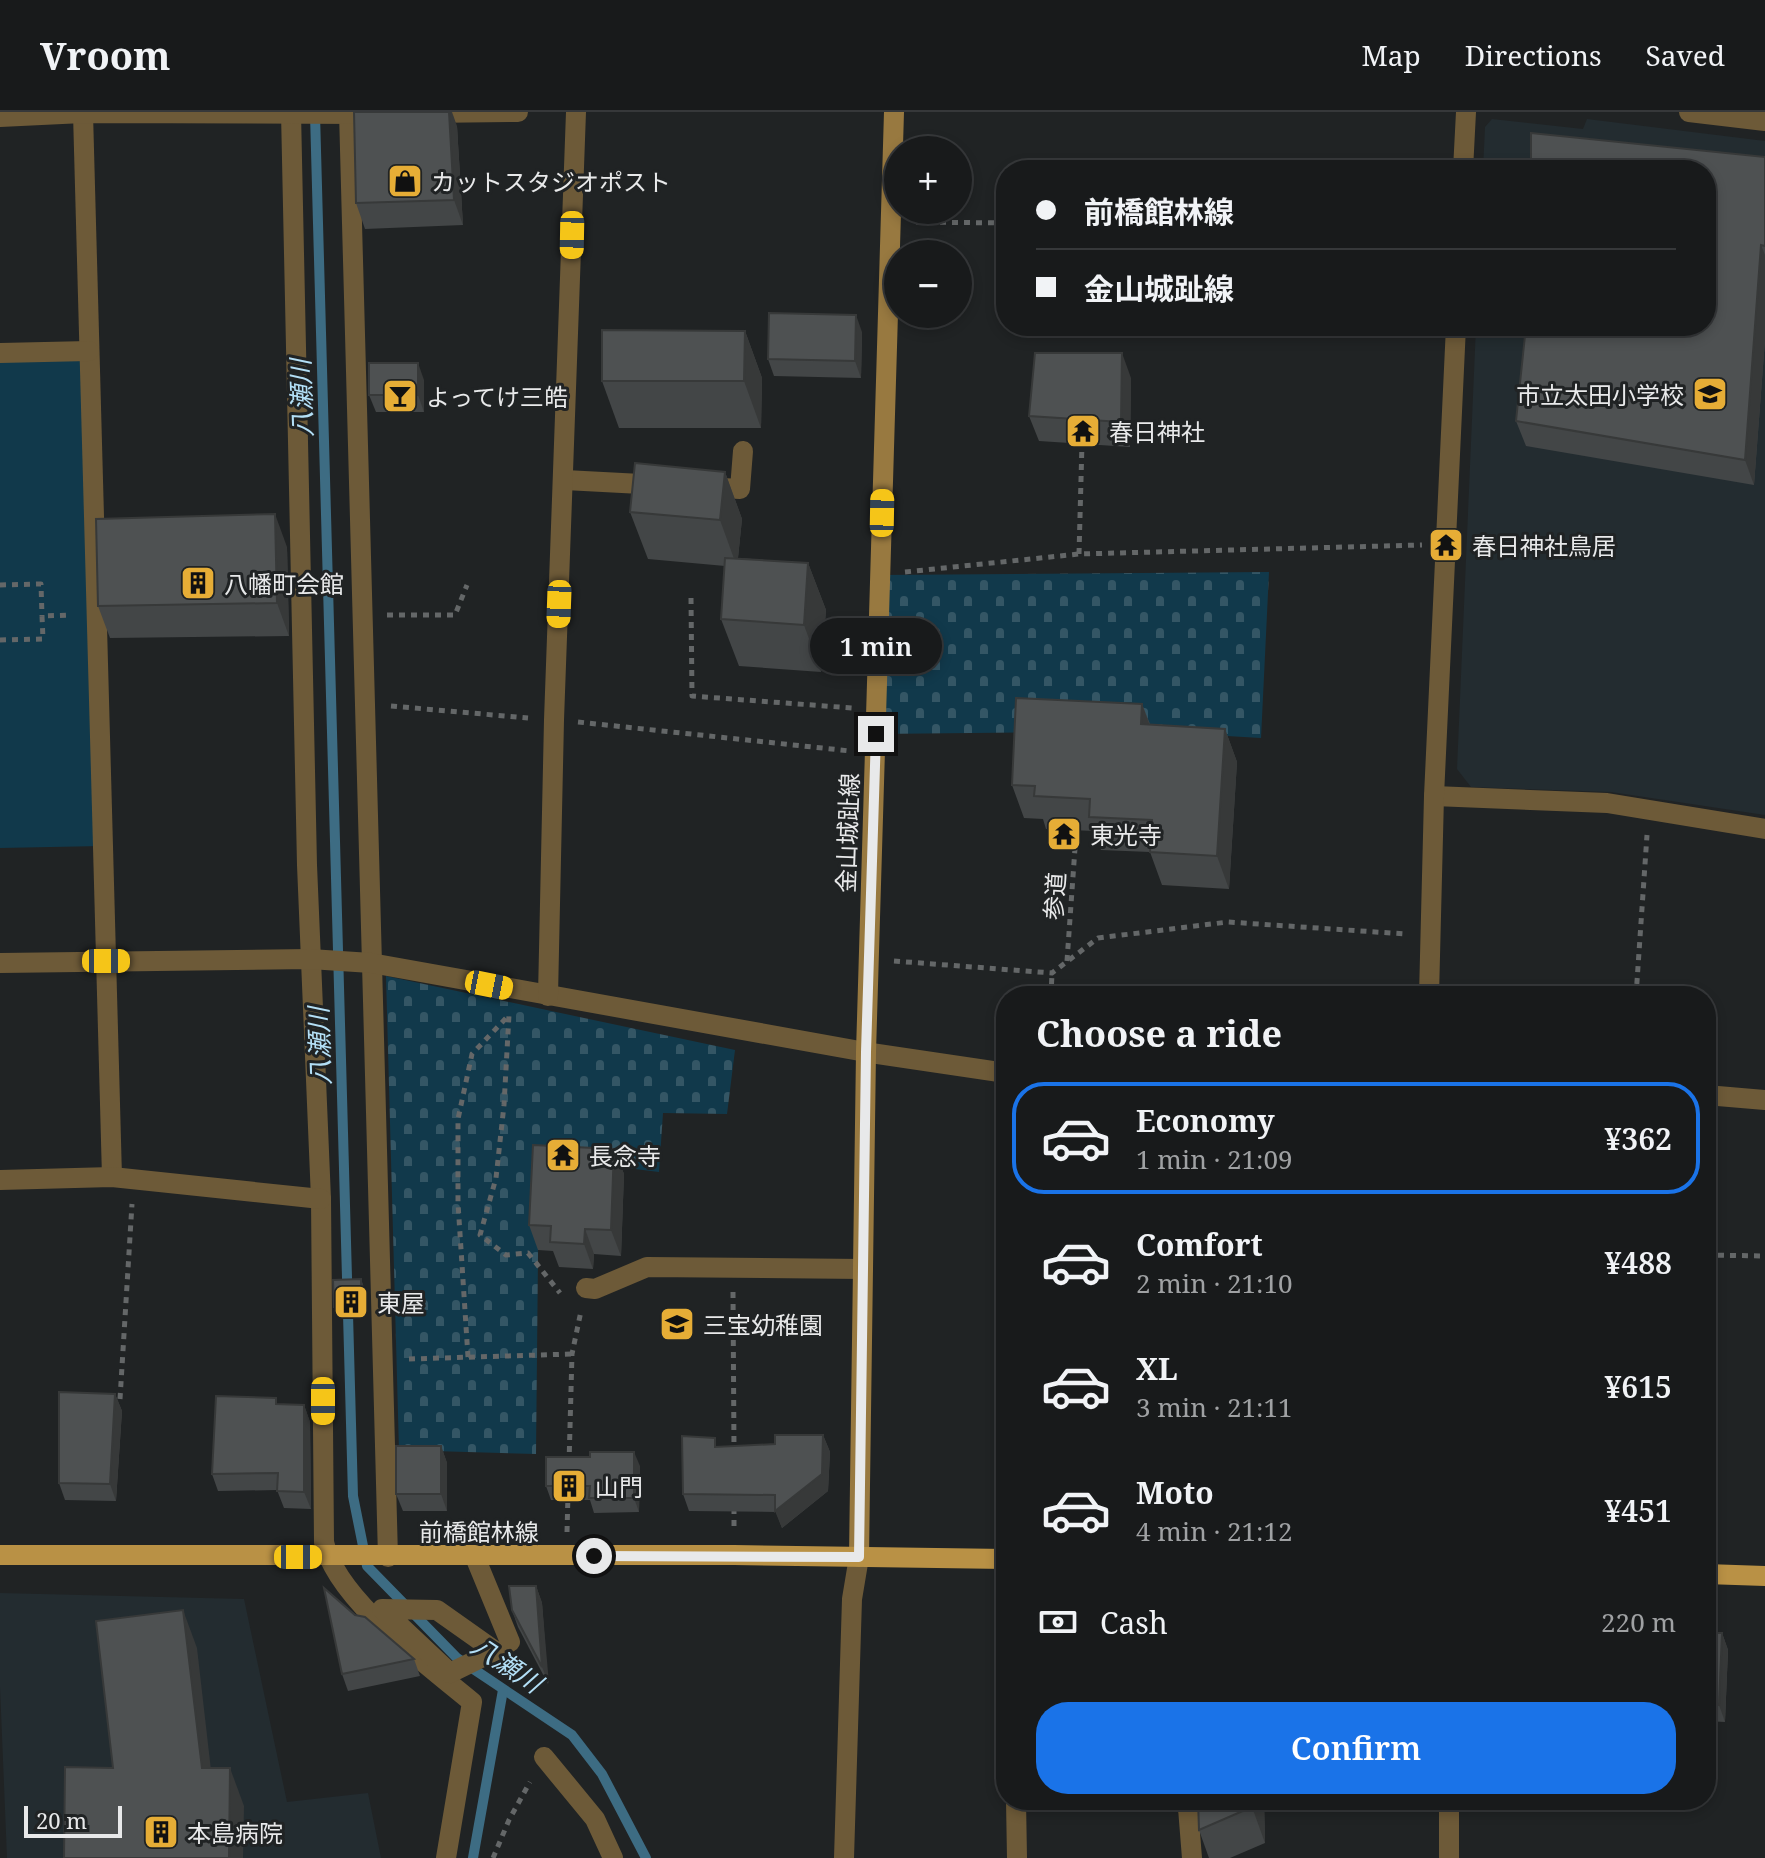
<!DOCTYPE html>
<html lang="en">
<head>
<meta charset="utf-8">
<style>
	body { margin:0; font-family:"Noto Serif","Noto Sans JP",serif; background:#252728; color:#f1f3f6; height:100vh; display:flex; flex-direction:column; font-size:30px; white-space:nowrap }
	* { box-sizing:border-box; margin:0 }
	p { font-size:26px; color:#9fa1a3 }
	.icon { flex:none; width:44px; height:44px; fill:none; stroke:currentColor; stroke-width:2; stroke-linecap:round; stroke-linejoin:round }
	.map { position:relative; flex:1; overflow:hidden }
	.details { position:absolute; left:996px; top:874px; width:720px; height:824px; display:flex; flex-direction:column; background:#181a1b; border-radius:32px; box-shadow:0 4px 12px #0003,0 0 0 2px #36383a }
	.details>* { flex:none }
	.banner { position:absolute; left:996px; top:48px; width:720px; height:176px; border-radius:32px; box-shadow:0 4px 12px #0003,0 0 0 2px #36383a; display:grid; align-content:center; height:176px; padding:0 40px; background:#181a1b }
	.controls { position:absolute; left:884px; top:24px; display:grid; gap:16px }
	.controls a { display:grid; place-items:center; width:88px; height:88px; border-radius:50%; background:#181a1b; box-shadow:0 4px 12px #0003,0 0 0 2px #36383a; font-size:40px }
	.scale { position:absolute; left:24px; bottom:20px; width:98px; box-sizing:border-box; padding-left:8px; border:4px solid #e8e9ea; border-top:0; font-size:22px; line-height:28px; white-space:nowrap; color:#e8e9ea; -webkit-text-stroke:6px #202324; paint-order:stroke }
	.end { position:absolute; width:36px; height:36px; margin:-18px; border:10px solid #e8e9ea; background:#111; box-shadow:0 0 0 4px #111 }
	.from { border-radius:50% }
	.bubble { position:absolute; height:56px; border-radius:28px; background:#181a1b; box-shadow:0 4px 12px #0003,0 0 0 2px #36383a; font-size:26px; font-weight:600; line-height:56px; text-align:center }
	.car { position:absolute; width:24px; height:48px; margin:-24px -12px; border-radius:10px; box-shadow:0 0 6px 2px #0007; background:linear-gradient(#f5c518 24%,#345 0 40%,#f5c518 0 76%,#345 0 86%,#f5c518 0) }
	.banner b { display:flex; align-items:center; gap:28px; height:76px; font-size:30px }
	.banner b+b { border-top:2px solid #36383a }
	.banner i { width:20px; height:20px; background:#f1f3f6 }
	ul { padding:0; list-style:none }
	li { display:flex; align-items:center; gap:24px; height:112px; margin:0 16px 12px; padding:0 24px; border:4px solid transparent; border-radius:32px }
	li div { flex:1 }
	li b { display:block; font-size:30px }
	li em { font-style:normal; font-weight:600 }
	li.active { border-color:#1a73e8 }
	li>.icon { width:72px; height:72px; stroke-width:1.5 }
	h2 { padding:0 40px; font-size:36px; line-height:96px }
	.pay { display:flex; align-items:center; gap:20px; height:88px; padding:0 40px; font-size:30px }
	.pay p { margin-inline-start:auto }
	.cta { display:flex; gap:16px; margin-top:auto; padding:16px 40px }
	.cta a { flex:1; height:92px; border-radius:32px; background:#1a73e8; color:#fff; font-size:32px; font-weight:600; line-height:92px; text-align:center }
	header { display:flex; align-items:center; gap:48px; box-sizing:border-box; height:112px; padding:0 40px; background:#181a1b; border-bottom:2px solid #36383a }
	header strong { font-size:38px }
	nav { display:flex; gap:44px; margin-inline-start:auto; font-size:28px }
	.map>svg:first-child { display:block }
	.built { fill:#232c30 }
	.cemetery { fill:url(#cemetery-stones) }
	.park { fill:#11394b }
	.lines { fill:none; stroke-linecap:round; stroke-linejoin:round }
	.stream { stroke:#3d6c83; stroke-width:10 }
	.path { stroke:#646768; stroke-width:5; stroke-dasharray:6 6; stroke-linecap:butt }
	.lane { stroke:#6d5a38; stroke-width:20 }
	.street { stroke:#6d5a38; stroke-width:20 }
	.secondary { stroke:#987940; stroke-width:20 }
	.primary { stroke:#b99145; stroke-width:20 }
	.wall { fill:#434647 }
	.shaded-wall { fill:#373939 }
	.building { fill:#4e5152; stroke:#373939; stroke-width:2 }
	.route { stroke:#e8e9ea; stroke-width:10 }
	.labels { text-anchor:middle; dominant-baseline:central; stroke-width:6; stroke-linejoin:round; paint-order:stroke }
	.poi-label { font-size:24px; fill:#e8e9ea; stroke:#202324; text-anchor:start }
	.street-label { font-size:24px; fill:#e8e9ea; stroke:#202324 }
	.water-label { font-size:26px; font-style:italic; fill:#b3dff6; stroke:#202324 }
</style>
</head>
<body>
<header>
<strong>Vroom</strong>
<nav><a>Map</a><a>Directions</a><a>Saved</a></nav>
</header>
<div class="map">
<svg width="1765" height="1746" viewBox="0 0 1765 1746">
	<defs>
		<pattern id="cemetery-stones" width="16" height="16" patternUnits="userSpaceOnUse" patternTransform="scale(2)"><rect width="16" height="16" fill="#11394b"/><path d="M2 7V4a2 2 0 0 1 4 0v3zM10 15v-3a2 2 0 0 1 4 0v3z" fill="#345665"/></pattern>
	</defs>
	<rect width="100%" height="100%" fill="#202324"/>
	<!-- built -->
	<g class="built">
		<path d="M 1492,7 L 1583,17 L 1587,7 L 1765,29 L 1765,703 L 1611,680 L 1471,675 L 1457,657 L 1476,214 L 1706,214 L 1706,58 L 1483,58 L 1485,15 Z"/>
		<path d="M 0,1481 L 244,1487 L 287,1690 L 368,1681 L 381,1746 L 7,1746 L 0,1575 Z"/>
	</g>
	<!-- cemetery -->
	<g class="cemetery">
		<path d="M 1269,460 L 1261,626 L 1142,619 L 876,622 L 881,463 Z"/>
		<path d="M 386,864 L 735,938 L 727,1002 L 663,1001 L 659,1060 L 539,1045 L 536,1342 L 399,1338 Z"/>
	</g>
	<!-- park -->
	<path class="park" d="M 89,239 L 103,734 L 0,736 L 0,241 Z"/>
	<g class="lines">
		<!-- stream -->
		<g class="stream">
			<path d="M 315,2 L 353,1384 L 367,1454 L 457,1546 L 572,1623 L 602,1662 L 646,1746"/>
			<path d="M 473,1746 L 503,1578"/>
		</g>
		<!-- path -->
		<g class="path">
			<path d="M 916,110 L 1006,111"/>
			<path d="M 1079,442 L 1082,331"/>
			<path d="M 905,460 L 1079,442 L 1422,433"/>
			<path d="M 0,473 L 41,472 L 42,504"/>
			<path d="M 691,486 L 692,584 L 852,596"/>
			<path d="M 387,503 L 455,503 L 467,473"/>
			<path d="M 0,528 L 43,527 L 42,504 L 71,503"/>
			<path d="M 391,594 L 528,606"/>
			<path d="M 578,610 L 850,639"/>
			<path d="M 894,849 L 1052,861 L 1098,826 L 1228,810 L 1406,822"/>
			<path d="M 1067,849 L 1076,722"/>
			<path d="M 1051,884 L 1052,861"/>
			<path d="M 1636,884 L 1647,723"/>
			<path d="M 1706,1143 L 1765,1144"/>
			<path d="M 733,1180 L 734,1338"/>
			<path d="M 468,1245 L 458,1091 L 458,1007 L 472,942 L 509,903 L 504,993 L 496,1066 L 480,1123 L 506,1143 L 528,1141 L 560,1181"/>
			<path d="M 409,1247 L 572,1242"/>
			<path d="M 120,1287 L 132,1092"/>
			<path d="M 569,1352 L 572,1242 L 581,1199"/>
			<path d="M 734,1396 L 734,1418"/>
			<path d="M 567,1420 L 568,1382"/>
			<path d="M 493,1746 L 509,1708 L 530,1670"/>
		</g>
		<!-- lane -->
		<g class="lane">
			<path d="M 291,0 L 307,753 L 321,1087 L 324,1430 C 336,1487 428,1553 472,1590 L 446,1746"/>
			<path d="M 565,368 L 660,373"/>
			<path d="M 704,375 L 740,377 L 743,339"/>
			<path d="M 586,1176 L 595,1177 L 647,1155 L 863,1157"/>
		</g>
		<!-- street -->
		<g class="street">
			<path d="M 349,0 L 388,1445"/>
			<path d="M 1689,0 L 1765,9"/>
			<path d="M 83,1 L 112,1065"/>
			<path d="M 426,1 L 518,0"/>
			<path d="M 0,5 L 83,1 L 362,2"/>
			<path d="M 1463,58 L 1466,0"/>
			<path d="M 0,241 L 89,239"/>
			<path d="M 1434,684 L 1607,691 L 1765,717"/>
			<path d="M 0,851 L 310,847 L 371,851 L 871,941 L 1006,961"/>
			<path d="M 548,884 L 554,608 L 576,0"/>
			<path d="M 1429,884 L 1434,684 L 1456,214"/>
			<path d="M 1706,983 L 1765,988"/>
			<path d="M 0,1068 L 112,1065 L 321,1087"/>
			<path d="M 475,1445 L 510,1530"/>
			<path d="M 382,1497 L 437,1498 L 495,1539 L 450,1561 Z"/>
			<path d="M 544,1645 L 595,1707 L 613,1746"/>
			<path d="M 1016,1688 L 1017,1746"/>
			<path d="M 1180,1688 L 1188,1696 L 1192,1746"/>
			<path d="M 1449,1688 L 1449,1746"/>
			<path d="M 844,1746 L 852,1487 L 859,1445"/>
		</g>
		<!-- secondary -->
		<path class="secondary" d="M 859,1445 L 866,940 L 894,0"/>
		<!-- primary -->
		<g class="primary">
			<path d="M 0,1443 L 734,1443 L 1006,1447"/>
			<path d="M 1706,1462 L 1765,1464"/>
		</g>
	</g>
	<!-- wall -->
	<g class="wall">
		<path d="M 457,14 L 463,113 L 365,117 L 356,91 Z"/>
		<path d="M 1765,45 L 1765,228 L 1754,373 L 1526,334 L 1516,309 Z"/>
		<path d="M 1006,119 L 1006,180 L 1000,164 Z"/>
		<path d="M 745,219 L 762,266 L 761,316 L 619,316 L 602,269 Z"/>
		<path d="M 862,220 L 861,266 L 774,264 L 768,247 Z"/>
		<path d="M 1131,266 L 1130,335 L 1039,329 L 1029,304 Z"/>
		<path d="M 424,268 L 424,300 L 376,300 L 369,283 Z"/>
		<path d="M 725,360 L 742,407 L 738,446 L 808,451 L 826,498 L 821,560 L 739,554 L 721,507 L 725,454 L 648,447 L 630,400 Z"/>
		<path d="M 287,435 L 289,524 L 110,526 L 98,494 Z"/>
		<path d="M 1142,592 L 1150,612 L 1225,617 L 1237,650 L 1229,777 L 1162,773 L 1150,740 L 1101,738 L 1094,719 L 1046,717 L 1043,707 L 1024,706 L 1012,673 Z"/>
		<path d="M 614,1037 L 624,1062 L 621,1144 L 594,1142 L 593,1157 L 559,1155 L 553,1139 L 538,1138 L 529,1113 Z"/>
		<path d="M 361,1167 L 364,1176 L 364,1204 L 337,1204 L 334,1195 Z"/>
		<path d="M 115,1282 L 122,1299 L 116,1389 L 65,1388 L 59,1371 Z"/>
		<path d="M 278,1292 L 304,1293 L 310,1310 L 311,1397 L 284,1396 L 277,1378 L 218,1379 L 212,1362 Z"/>
		<path d="M 823,1323 L 830,1340 L 828,1379 L 782,1416 L 776,1400 L 689,1399 L 683,1382 L 718,1335 L 775,1332 Z"/>
		<path d="M 441,1334 L 447,1351 L 447,1399 L 403,1399 L 396,1382 Z"/>
		<path d="M 640,1354 L 639,1400 L 594,1401 L 590,1388 L 551,1388 L 546,1374 Z"/>
		<path d="M 536,1474 L 542,1491 L 548,1572 L 518,1515 L 512,1498 Z"/>
		<path d="M 355,1503 L 414,1547 L 420,1564 L 348,1579 L 342,1562 Z"/>
		<path d="M 1706,1521 L 1722,1521 L 1728,1538 L 1725,1610 L 1706,1609 Z"/>
		<path d="M 1264,1688 L 1265,1731 L 1230,1746 L 1209,1746 L 1199,1718 Z"/>
	</g>
	<!-- shaded-wall -->
	<g class="shaded-wall">
		<path d="M 449,0 L 452,0 L 457,14 L 463,113 L 454,88 Z"/>
		<path d="M 1761,133 L 1765,143 L 1765,228 L 1754,373 L 1745,348 Z"/>
		<path d="M 856,203 L 862,220 L 861,266 L 855,249 Z"/>
		<path d="M 745,219 L 762,266 L 761,316 L 744,269 Z"/>
		<path d="M 1122,241 L 1131,266 L 1130,335 L 1121,310 Z"/>
		<path d="M 418,251 L 424,268 L 424,300 L 418,283 Z"/>
		<path d="M 725,360 L 742,407 L 737,455 L 720,408 Z"/>
		<path d="M 275,402 L 287,435 L 289,524 L 277,491 Z"/>
		<path d="M 808,451 L 826,498 L 821,560 L 804,513 Z"/>
		<path d="M 1142,592 L 1154,625 L 1141,612 Z"/>
		<path d="M 1225,617 L 1237,650 L 1229,777 L 1217,744 Z"/>
		<path d="M 614,1037 L 624,1062 L 621,1144 L 611,1118 Z"/>
		<path d="M 585,1117 L 594,1142 L 593,1157 L 584,1132 Z"/>
		<path d="M 361,1167 L 364,1176 L 364,1204 L 361,1195 Z"/>
		<path d="M 115,1282 L 122,1299 L 116,1389 L 110,1372 Z"/>
		<path d="M 304,1293 L 310,1310 L 311,1397 L 304,1380 Z"/>
		<path d="M 823,1323 L 830,1340 L 828,1379 L 782,1416 L 775,1399 Z"/>
		<path d="M 441,1334 L 447,1351 L 447,1399 L 441,1382 Z"/>
		<path d="M 634,1340 L 640,1354 L 639,1400 L 634,1386 Z"/>
		<path d="M 536,1474 L 542,1491 L 549,1572 L 542,1555 Z"/>
		<path d="M 183,1498 L 197,1536 L 215,1693 L 202,1656 Z"/>
		<path d="M 1722,1521 L 1728,1538 L 1725,1610 L 1719,1593 Z"/>
		<path d="M 230,1656 L 244,1694 L 243,1746 L 229,1746 Z"/>
		<path d="M 1252,1688 L 1264,1688 L 1265,1731 L 1252,1695 Z"/>
	</g>
	<!-- building -->
	<g class="building">
		<path d="M 354,0 L 449,0 L 454,88 L 356,91 Z"/>
		<path d="M 1531,21 L 1765,45 L 1765,134 L 1761,133 L 1745,348 L 1516,309 L 1526,214 L 1706,214 L 1706,58 L 1531,58 Z"/>
		<path d="M 1006,119 L 1006,164 L 1000,164 L 999,120 Z"/>
		<path d="M 769,201 L 856,203 L 855,249 L 768,247 Z"/>
		<path d="M 602,218 L 745,219 L 744,269 L 602,269 Z"/>
		<path d="M 1035,241 L 1122,241 L 1121,310 L 1029,304 Z"/>
		<rect x="369" y="251" width="49" height="32"/>
		<path d="M 635,351 L 725,360 L 720,408 L 630,400 Z"/>
		<path d="M 275,402 L 277,491 L 98,494 L 96,407 Z"/>
		<path d="M 725,446 L 808,451 L 804,513 L 721,507 Z"/>
		<path d="M 1016,586 L 1142,592 L 1141,612 L 1225,617 L 1217,744 L 1150,740 L 1152,708 L 1089,705 L 1090,687 L 1034,684 L 1035,674 L 1012,673 Z"/>
		<path d="M 533,1033 L 614,1037 L 611,1118 L 585,1117 L 584,1132 L 550,1130 L 551,1114 L 529,1113 Z"/>
		<path d="M 361,1167 L 361,1195 L 334,1195 L 333,1168 Z"/>
		<path d="M 59,1280 L 115,1282 L 110,1372 L 59,1371 Z"/>
		<path d="M 216,1284 L 276,1286 L 276,1292 L 304,1293 L 304,1380 L 277,1379 L 278,1361 L 212,1362 Z"/>
		<path d="M 775,1323 L 823,1323 L 822,1362 L 775,1399 L 775,1383 L 683,1382 L 682,1324 L 715,1326 L 715,1335 L 775,1332 Z"/>
		<rect x="396" y="1334" width="45" height="48"/>
		<path d="M 590,1340 L 634,1340 L 634,1386 L 589,1386 L 590,1374 L 546,1374 L 546,1345 L 590,1345 Z"/>
		<path d="M 509,1474 L 536,1474 L 542,1555 L 512,1498 Z"/>
		<path d="M 324,1476 L 355,1503 L 365,1505 L 414,1547 L 342,1562 Z"/>
		<path d="M 183,1498 L 202,1656 L 230,1656 L 229,1746 L 64,1746 L 65,1655 L 113,1656 L 96,1509 Z"/>
		<path d="M 1706,1521 L 1722,1521 L 1719,1593 L 1706,1592 Z"/>
		<path d="M 1198,1688 L 1252,1688 L 1252,1695 L 1199,1718 Z"/>
	</g>
	<g class="lines">
		<!-- route -->
		<path class="route" d="M 594,1444 L 859,1445 L 866,940 L 876,622"/>
	</g>
	<!-- icons -->
	<defs>
		<g id="shop-square" transform="scale(1.8)"><rect x="-9" y="-9" width="18" height="18" rx="4" fill="#e6ad36" stroke="#202324"/><path d="M-5-2.5h2.3a2.7 3.5 0 0 1 5.4 0H5L5.5 6h-11ZM-1.5-2.5h3a1.5 2.3 0 0 0-3 0Z" fill="#111"/></g>
		<g id="school-square" transform="scale(1.8)"><rect x="-9" y="-9" width="18" height="18" rx="4" fill="#e6ad36" stroke="#202324"/><path d="M0-5L7-2L0 1L-7-2ZM-4 1L0 2.5L4 1V4Q0 6-4 4Z" fill="#111"/></g>
		<g id="bar-square" transform="scale(1.8)"><rect x="-9" y="-9" width="18" height="18" rx="4" fill="#e6ad36" stroke="#202324"/><path d="M-6-5H6L.8 .8V4.5H3.5V6h-7V4.5H-.8V.8Z" fill="#111"/></g>
		<g id="temple-square" transform="scale(1.8)"><rect x="-9" y="-9" width="18" height="18" rx="4" fill="#e6ad36" stroke="#202324"/><path d="M0-6L5-2H3V0L6.5 2.5H4V6H1.5V3h-3V6H-4V2.5H-6.5L-3 0V-2H-5Z" fill="#111"/></g>
		<g id="building-square" transform="scale(1.8)"><rect x="-9" y="-9" width="18" height="18" rx="4" fill="#e6ad36" stroke="#202324"/><path d="M-4-6H4V6H1V3H-1V6H-4ZM-2.5-4.3h1.7v1.8h-1.7ZM.8-4.3h1.7v1.8H.8ZM-2.5-1h1.7V.8h-1.7ZM.8-1h1.7V.8H.8Z" fill="#111"/></g>
	</defs>
	<g fill-rule="evenodd">
		<use href="#shop-square" x="405" y="69"/>
		<use href="#school-square" x="1710" y="282"/>
		<use href="#bar-square" x="400" y="284"/>
		<use href="#temple-square" x="1083" y="319"/>
		<use href="#temple-square" x="1446" y="433"/>
		<use href="#building-square" x="198" y="471"/>
		<use href="#temple-square" x="1064" y="722"/>
		<use href="#temple-square" x="563" y="1043"/>
		<use href="#building-square" x="351" y="1190"/>
		<use href="#school-square" x="677" y="1212"/>
		<use href="#building-square" x="569" y="1374"/>
		<use href="#building-square" x="161" y="1720"/>
	</g>
	<g class="labels">
		<!-- poi labels -->
		<g class="poi-label">
			<text x="431" y="69">カットスタジオポスト</text>
			<text x="1684" y="282" text-anchor="end">市立太田小学校</text>
			<text x="426" y="284">よってけ三皓</text>
			<text x="1109" y="319">春日神社</text>
			<text x="1472" y="433">春日神社鳥居</text>
			<text x="224" y="471">八幡町会館</text>
			<text x="1090" y="722">東光寺</text>
			<text x="589" y="1043">長念寺</text>
			<text x="377" y="1190">東屋</text>
			<text x="703" y="1212">三宝幼稚園</text>
			<text x="595" y="1374">山門</text>
			<text x="187" y="1720">本島病院</text>
		</g>
		<!-- street labels -->
		<g class="street-label">
			<text transform="translate(847 721) rotate(-88)">金山城趾線</text>
			<text transform="translate(1054 784) rotate(-86)">参道</text>
			<text x="479" y="1419">前橋館林線</text>
		</g>
		<!-- water labels -->
		<g class="water-label">
			<text transform="translate(301 286) rotate(-92)">八瀬川</text>
			<text transform="translate(319 934) rotate(-92)">八瀬川</text>
			<text transform="translate(507 1552) rotate(34)">八瀬川</text>
		</g>
	</g>
</svg>
<div class="controls">
<a>+</a>
<a>−</a>
</div>
<div class="scale">20 m</div>
<i class="end from" style="left:594px;top:1444px"></i>
<i class="end" style="left:876px;top:622px"></i>
<div class="bubble" style="left:810px;top:506px;width:132px">1 min</div>
<i class="car" style="left:572px;top:123px;rotate:181deg"></i>
<i class="car" style="left:882px;top:401px;rotate:1deg"></i>
<i class="car" style="left:559px;top:492px;rotate:182deg"></i>
<i class="car" style="left:106px;top:849px;rotate:90deg"></i>
<i class="car" style="left:489px;top:873px;rotate:101deg"></i>
<i class="car" style="left:323px;top:1289px;rotate:180deg"></i>
<i class="car" style="left:298px;top:1445px;rotate:90deg"></i>
<div class="banner">
<b><i class="from"></i>前橋館林線</b>
<b><i></i>金山城趾線</b>
</div>
<section class="details">
<h2>Choose a ride</h2>
<ul>
<li class="active"><svg class="icon" aria-label="car" viewBox="0 0 24 24"><path d="M5 17H2v-5l4-1 3-4h7l3 4 3 1v5h-3M9 17h6M6 11h13"/><circle cx="7" cy="17" r="2"/><circle cx="17" cy="17" r="2"/></svg><div><b>Economy</b><p>1 min · 21:09</p></div><em>¥362</em></li>
<li><svg class="icon" aria-label="car" viewBox="0 0 24 24"><path d="M5 17H2v-5l4-1 3-4h7l3 4 3 1v5h-3M9 17h6M6 11h13"/><circle cx="7" cy="17" r="2"/><circle cx="17" cy="17" r="2"/></svg><div><b>Comfort</b><p>2 min · 21:10</p></div><em>¥488</em></li>
<li><svg class="icon" aria-label="car" viewBox="0 0 24 24"><path d="M5 17H2v-5l4-1 3-4h7l3 4 3 1v5h-3M9 17h6M6 11h13"/><circle cx="7" cy="17" r="2"/><circle cx="17" cy="17" r="2"/></svg><div><b>XL</b><p>3 min · 21:11</p></div><em>¥615</em></li>
<li><svg class="icon" aria-label="car" viewBox="0 0 24 24"><path d="M5 17H2v-5l4-1 3-4h7l3 4 3 1v5h-3M9 17h6M6 11h13"/><circle cx="7" cy="17" r="2"/><circle cx="17" cy="17" r="2"/></svg><div><b>Moto</b><p>4 min · 21:12</p></div><em>¥451</em></li>
</ul>
<div class="pay"><svg class="icon" aria-label="cash" viewBox="0 0 24 24"><path d="M3 7h18v10H3z"/><circle cx="12" cy="12" r="2"/></svg>Cash<p>220 m</p></div>
<div class="cta"><a>Confirm</a></div>
</section>
</div>
</body>
</html>
